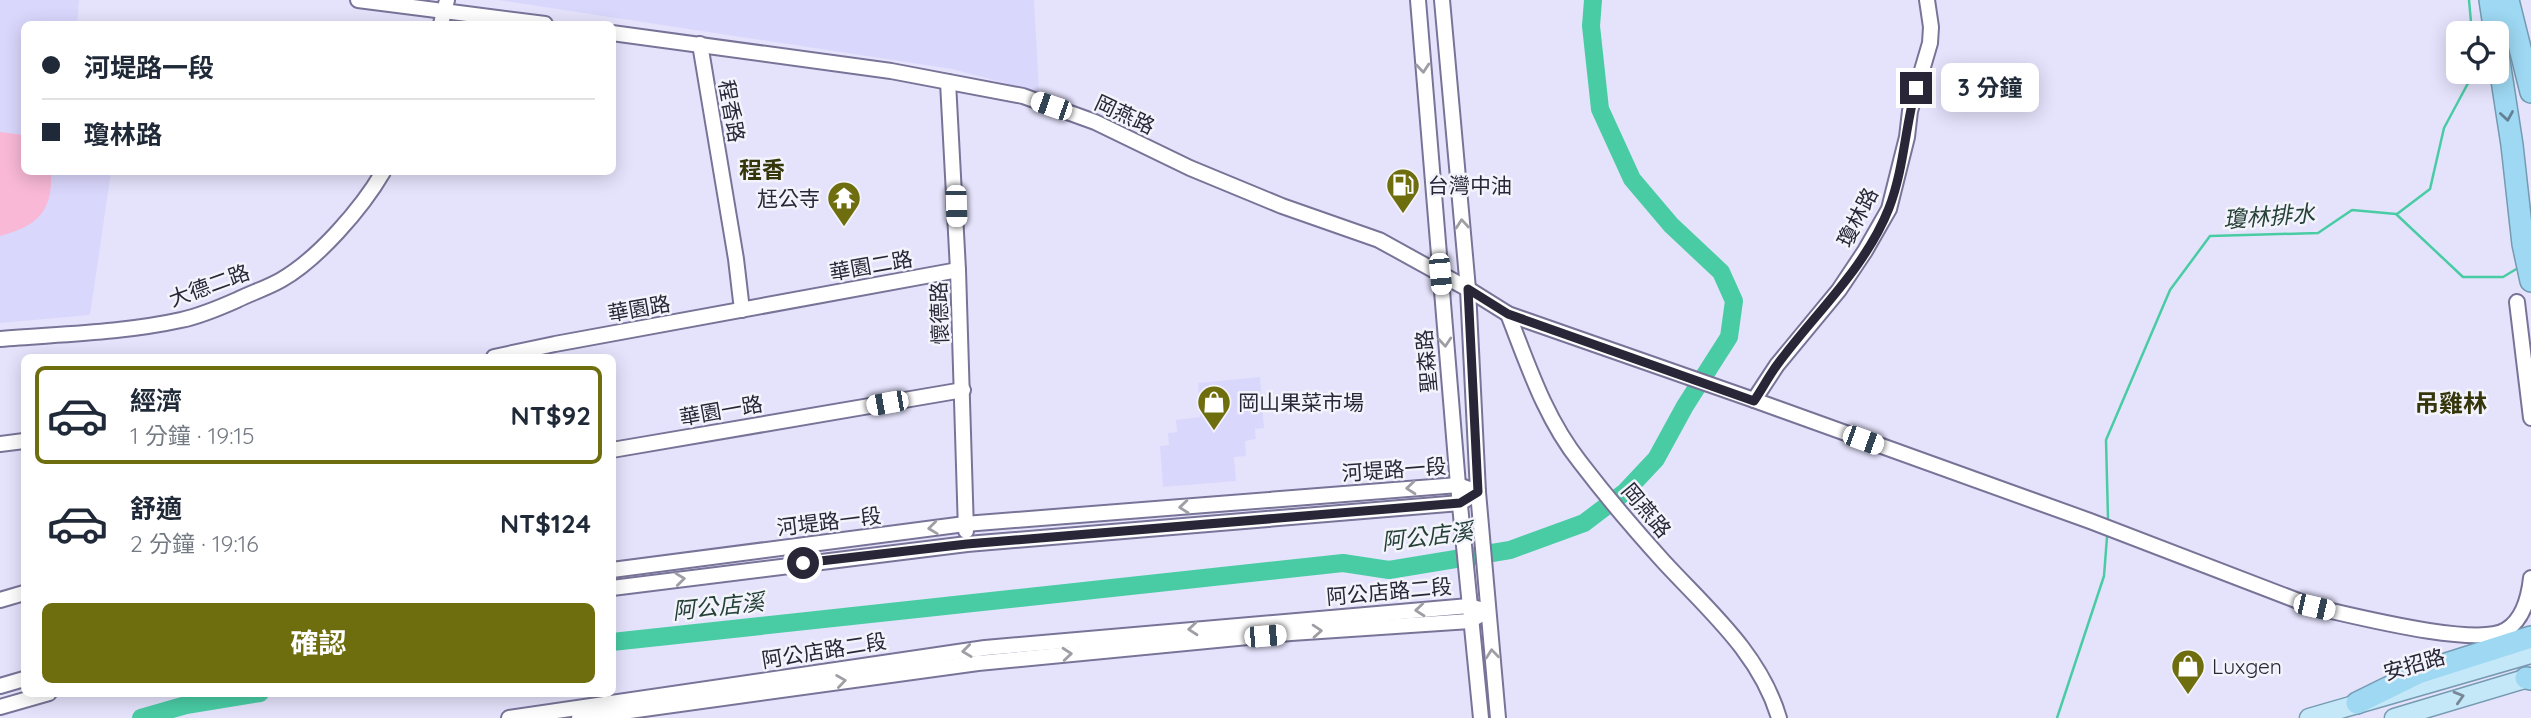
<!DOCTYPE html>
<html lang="zh-TW">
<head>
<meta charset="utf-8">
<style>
	body { margin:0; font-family:Quicksand,"Noto Sans TC",sans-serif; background:#f6f6f7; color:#1f2937; height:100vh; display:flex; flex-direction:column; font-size:26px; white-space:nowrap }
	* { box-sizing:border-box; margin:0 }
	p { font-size:23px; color:#747a83 }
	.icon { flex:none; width:38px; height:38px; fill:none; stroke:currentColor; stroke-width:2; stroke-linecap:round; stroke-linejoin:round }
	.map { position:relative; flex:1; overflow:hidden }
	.panel { position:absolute; left:21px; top:354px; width:595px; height:343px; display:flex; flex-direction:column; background:#fff; border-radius:10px; box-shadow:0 4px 18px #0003 }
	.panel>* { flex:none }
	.guide { position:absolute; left:21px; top:21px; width:595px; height:154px; border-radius:10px; box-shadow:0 4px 18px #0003; display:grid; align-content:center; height:154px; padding:0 21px; background:#fff }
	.tools { position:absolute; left:2446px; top:21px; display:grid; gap:14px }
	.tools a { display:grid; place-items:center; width:63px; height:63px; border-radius:10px; background:#fff; box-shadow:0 4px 18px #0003; font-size:35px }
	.end { position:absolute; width:32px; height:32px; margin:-16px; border:9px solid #292737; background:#fff; box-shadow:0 0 0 4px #fff }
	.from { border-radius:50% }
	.bubble { position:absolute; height:49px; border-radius:10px; background:#fff; box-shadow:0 4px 18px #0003; font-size:23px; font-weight:700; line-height:49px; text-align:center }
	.car { position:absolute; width:21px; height:42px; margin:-21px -10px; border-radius:9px; box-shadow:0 0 5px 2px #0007; background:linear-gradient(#fff 24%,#345 0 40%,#fff 0 76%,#345 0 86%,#fff 0) }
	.guide b { display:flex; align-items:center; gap:24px; height:66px; font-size:26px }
	.guide b+b { border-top:2px solid #e0e1e3 }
	.guide i { width:18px; height:18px; background:#1f2937 }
	ul { padding:12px 0 0; list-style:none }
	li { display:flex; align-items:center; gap:21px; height:98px; margin:0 14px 10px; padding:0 7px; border:4px solid transparent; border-radius:10px }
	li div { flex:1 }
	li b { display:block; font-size:26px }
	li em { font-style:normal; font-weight:700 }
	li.on { border-color:#6e6e0f }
	li>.icon { width:63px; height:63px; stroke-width:1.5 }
	.cta { display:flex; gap:14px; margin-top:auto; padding:14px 21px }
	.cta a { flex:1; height:80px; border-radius:10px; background:#6e6e0f; color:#fff; font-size:28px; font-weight:700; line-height:80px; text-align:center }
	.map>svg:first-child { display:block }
	.built { fill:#dad7fd }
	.green { fill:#f8b8d6 }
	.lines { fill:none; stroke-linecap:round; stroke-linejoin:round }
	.stream { stroke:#49cca4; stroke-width:2.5 }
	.river { stroke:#49cca4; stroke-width:18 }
	.minor-casing { stroke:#787498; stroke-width:18 }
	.major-casing { stroke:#759ab1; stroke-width:21 }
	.highway-casing { stroke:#759ab1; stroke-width:24 }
	.minor { stroke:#fff; stroke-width:14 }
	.major { stroke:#c5e8f8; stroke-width:18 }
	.highway { stroke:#9ed8f3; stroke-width:21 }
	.oneway { stroke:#9f9ea5 }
	.oneway2 { stroke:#648095 }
	.oneway3 { stroke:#778898 }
	.route { stroke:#292737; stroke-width:9 }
	.labels { text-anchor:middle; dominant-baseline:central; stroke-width:5; stroke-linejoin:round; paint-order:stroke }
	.street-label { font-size:21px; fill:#292737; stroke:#f3f3fb }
	.poi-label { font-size:21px; fill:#292737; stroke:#f3f3fb; text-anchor:start }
	.neighbourhood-label { font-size:23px; font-weight:bold; fill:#36360d; stroke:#f3f3fb }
	.water-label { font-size:23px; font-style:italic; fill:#254137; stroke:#f3f3fb }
	.quarter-label { font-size:24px; font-weight:bold; fill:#36360d; stroke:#f3f3fb }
</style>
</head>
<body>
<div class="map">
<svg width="2531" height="718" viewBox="0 0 2531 718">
	<rect width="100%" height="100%" fill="#e5e3fc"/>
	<!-- built -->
	<g class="built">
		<path d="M 0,0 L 79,0 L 77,24 L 24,24 L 24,172 L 111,172 L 90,315 L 0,323 Z"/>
		<path d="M 498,0 L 1034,0 L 1039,92 L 952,69 Z"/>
		<path d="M 1260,377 L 1264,428 L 1255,429 L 1256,439 L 1245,441 L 1246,456 L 1234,457 L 1236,481 L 1163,487 L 1160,446 L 1169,445 L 1168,433 L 1177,432 L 1176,420 L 1200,417 L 1198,383 Z"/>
	</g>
	<!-- green -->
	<path class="green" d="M 0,132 L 24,135 L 24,172 L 51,172 C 53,212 37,226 0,236 Z"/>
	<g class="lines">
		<!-- stream -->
		<g class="stream">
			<path d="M 2469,0 L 2472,33"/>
			<path d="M 2397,214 L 2430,189 L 2444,128 L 2474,72"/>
			<path d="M 2108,518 L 2106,440 L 2170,290 L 2210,236 L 2318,233 L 2352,210 L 2396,214 L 2463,277 L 2503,277 L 2518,268"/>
			<path d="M 2057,718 L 2104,576 L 2107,537"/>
		</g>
		<!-- river -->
		<g class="river">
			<path d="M 612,642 L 1343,563 L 1389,570 L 1510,550 L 1584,523 L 1625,492 L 1656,459 L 1685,406 L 1729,337 L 1734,301 L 1721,272 L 1671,225 L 1632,179 L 1600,109 L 1591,26 L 1593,0"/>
			<path d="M 141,718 L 186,705 L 260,693"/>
		</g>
		<!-- minor casing -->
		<g class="minor-casing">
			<g id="minor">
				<path d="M 358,0 L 545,24"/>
				<path d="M 1418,0 L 1458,485 L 1481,718"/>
				<path d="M 1442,0 L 1468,289 L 1478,492 L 1498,718"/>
				<path d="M 441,24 L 447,0"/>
				<path d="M 612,33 L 891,71 L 1023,96 L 1095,122 L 1190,168 L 1282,206 L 1379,240 L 1468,289 L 1508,314 L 1754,400 L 1777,365 L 1839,290 L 1865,251 L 1889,209 L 1907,137 L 1910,111 L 1930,43 L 1931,27 L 1927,0"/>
				<path d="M 700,44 L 736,259 L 742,310"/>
				<path d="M 948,82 L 958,270 L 966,531"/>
				<path d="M 2517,302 L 2531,418"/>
				<path d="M 1508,314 C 1528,365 1545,418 1580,462 C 1606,496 1634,529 1663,561 C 1707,609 1760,653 1779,718"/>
				<path d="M 0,339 C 60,334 122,333 181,320 C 200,316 219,308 237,300 C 251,293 267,288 281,280 C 318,259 362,208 383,172"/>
				<path d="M 494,357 L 555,344 L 958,270"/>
				<path d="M 1754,400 L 2090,521 L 2314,607 C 2351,615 2477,648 2506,630 C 2524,619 2529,596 2531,578"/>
				<path d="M 0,444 L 24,441"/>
				<path d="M 612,450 L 963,390"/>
				<path d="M 612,570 L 965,524 L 1458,485 L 1478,492"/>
				<path d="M 612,588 L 967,544 L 1460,503 L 1478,492"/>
				<path d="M 0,600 L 24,593"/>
				<path d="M 0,686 L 24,679"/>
				<path d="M 0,707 L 49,693"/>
				<path d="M 509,718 L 985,648 L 1469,606 L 1487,611"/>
				<path d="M 579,718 L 978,663 L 1291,633 L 1470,621 L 1487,611"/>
			</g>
		</g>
		<!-- major casing -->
		<g class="major-casing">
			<g id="major">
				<path d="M 2309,718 L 2531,654"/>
				<path d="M 2394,718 L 2531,677"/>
			</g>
		</g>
		<!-- highway casing -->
		<g class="highway-casing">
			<g id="highway">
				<path d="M 2490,0 L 2495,33"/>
				<path d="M 2508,0 L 2531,92"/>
				<path d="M 2497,48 L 2512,145 L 2523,244 L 2531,281"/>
				<path d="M 2526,678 L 2531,679"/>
				<path d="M 2357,703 L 2418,673 L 2531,637"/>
			</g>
		</g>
		<!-- minor -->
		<use href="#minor" class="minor"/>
		<!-- major -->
		<use href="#major" class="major"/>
		<!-- highway -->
		<use href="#highway" class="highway"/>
	</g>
	<!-- one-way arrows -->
	<defs><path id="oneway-chevron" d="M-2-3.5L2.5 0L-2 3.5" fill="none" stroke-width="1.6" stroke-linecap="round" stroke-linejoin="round" transform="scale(1.75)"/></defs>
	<g class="oneway">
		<use href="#oneway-chevron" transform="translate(1423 68) rotate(85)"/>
		<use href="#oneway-chevron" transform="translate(1462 224) rotate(-95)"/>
		<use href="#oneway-chevron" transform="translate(1445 342) rotate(85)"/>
		<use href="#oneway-chevron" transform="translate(1411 488) rotate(175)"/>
		<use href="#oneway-chevron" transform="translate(1184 507) rotate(175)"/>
		<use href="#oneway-chevron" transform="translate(933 528) rotate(173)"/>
		<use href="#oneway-chevron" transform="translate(680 579) rotate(-7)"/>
		<use href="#oneway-chevron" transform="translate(1420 610) rotate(175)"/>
		<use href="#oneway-chevron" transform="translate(1193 629) rotate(175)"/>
		<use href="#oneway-chevron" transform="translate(1317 631) rotate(-4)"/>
		<use href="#oneway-chevron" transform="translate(967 651) rotate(173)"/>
		<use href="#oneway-chevron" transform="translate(1067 654) rotate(-5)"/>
		<use href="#oneway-chevron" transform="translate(1492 654) rotate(-96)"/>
		<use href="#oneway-chevron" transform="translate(841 681) rotate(-8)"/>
	</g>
	<use class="oneway2" href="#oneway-chevron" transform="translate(2507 116) rotate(81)"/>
	<use class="oneway3" href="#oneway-chevron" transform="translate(2459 697) rotate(-16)"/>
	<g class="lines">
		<!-- route -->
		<path class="route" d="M 803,563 L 967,544 L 1460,503 L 1478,492 L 1468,289 L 1508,314 L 1754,401 C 1762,389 1769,376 1777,365 C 1815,313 1865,269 1889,208 C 1904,169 1905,127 1916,88"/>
	</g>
	<!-- icons -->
	<defs>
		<g id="fuel-pin" transform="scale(1.75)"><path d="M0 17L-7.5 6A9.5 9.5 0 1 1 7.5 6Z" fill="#6e6e0f" stroke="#f3f3fb"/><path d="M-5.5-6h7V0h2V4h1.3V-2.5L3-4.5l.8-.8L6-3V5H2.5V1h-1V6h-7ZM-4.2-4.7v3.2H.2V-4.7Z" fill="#fff"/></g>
		<g id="temple-pin" transform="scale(1.75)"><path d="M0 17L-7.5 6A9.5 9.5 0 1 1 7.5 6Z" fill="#6e6e0f" stroke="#f3f3fb"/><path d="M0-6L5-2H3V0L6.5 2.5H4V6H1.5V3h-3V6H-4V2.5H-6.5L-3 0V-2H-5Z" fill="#fff"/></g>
		<g id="shop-pin" transform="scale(1.75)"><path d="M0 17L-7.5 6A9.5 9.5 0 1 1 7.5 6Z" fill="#6e6e0f" stroke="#f3f3fb"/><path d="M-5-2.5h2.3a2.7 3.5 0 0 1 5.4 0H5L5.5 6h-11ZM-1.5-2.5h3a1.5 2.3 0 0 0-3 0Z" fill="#fff"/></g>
	</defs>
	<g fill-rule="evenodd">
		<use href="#fuel-pin" x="1403" y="185"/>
		<use href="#temple-pin" x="844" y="198"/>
		<use href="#shop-pin" x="1214" y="402"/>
		<use href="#shop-pin" x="2188" y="666"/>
	</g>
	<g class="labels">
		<!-- street labels -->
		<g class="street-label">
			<text transform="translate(732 111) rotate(80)">程香路</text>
			<text transform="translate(1125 114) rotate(25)">岡燕路</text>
			<text transform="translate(1857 217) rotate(-63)">瓊林路</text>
			<text transform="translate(871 265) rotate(-10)">華園二路</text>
			<text transform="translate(209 285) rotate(-20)">大德二路</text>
			<text transform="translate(639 308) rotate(-10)">華園路</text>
			<text transform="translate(939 313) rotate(-92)">懷德路</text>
			<text transform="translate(1426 361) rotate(-95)">聖森路</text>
			<text transform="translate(721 410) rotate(-10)">華園一路</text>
			<text transform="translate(1394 469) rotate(-4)">河堤路一段</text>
			<text transform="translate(1647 510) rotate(50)">岡燕路</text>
			<text transform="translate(829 521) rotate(-7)">河堤路一段</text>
			<text transform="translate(1389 591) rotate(-5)">阿公店路二段</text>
			<text transform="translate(824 650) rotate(-9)">阿公店路二段</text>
			<text transform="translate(2414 664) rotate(-16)">安招路</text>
		</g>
		<!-- poi labels -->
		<g class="poi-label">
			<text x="1428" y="185">台灣中油</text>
			<text x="820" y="198" text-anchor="end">尪公寺</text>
			<text x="1238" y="402">岡山果菜市場</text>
			<text x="2212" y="666">Luxgen</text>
		</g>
		<!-- neighbourhood labels -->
		<g class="neighbourhood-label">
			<text x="762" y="169">程香</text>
		</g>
		<!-- water labels -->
		<g class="water-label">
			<text transform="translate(2269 216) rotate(-4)">瓊林排水</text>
			<text transform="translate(1427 536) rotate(-7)">阿公店溪</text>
			<text transform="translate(718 606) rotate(-6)">阿公店溪</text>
		</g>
		<!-- quarter labels -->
		<g class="quarter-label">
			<text x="2451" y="403">吊雞林</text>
		</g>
	</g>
</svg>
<div class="tools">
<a><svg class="icon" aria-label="locate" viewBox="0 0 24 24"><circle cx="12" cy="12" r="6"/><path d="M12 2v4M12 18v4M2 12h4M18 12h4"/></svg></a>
</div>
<i class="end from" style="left:803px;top:563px"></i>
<i class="end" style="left:1916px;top:88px"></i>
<div class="bubble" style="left:1941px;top:63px;width:98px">3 分鐘</div>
<i class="car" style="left:1051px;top:106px;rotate:289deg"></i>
<i class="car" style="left:956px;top:206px;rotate:178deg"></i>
<i class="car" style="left:1440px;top:274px;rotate:175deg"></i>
<i class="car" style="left:887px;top:403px;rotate:260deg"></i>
<i class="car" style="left:1863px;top:440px;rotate:110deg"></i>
<i class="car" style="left:2314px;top:607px;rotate:103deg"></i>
<i class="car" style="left:1265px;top:636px;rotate:85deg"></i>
<div class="guide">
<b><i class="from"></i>河堤路一段</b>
<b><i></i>瓊林路</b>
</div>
<section class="panel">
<ul>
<li class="on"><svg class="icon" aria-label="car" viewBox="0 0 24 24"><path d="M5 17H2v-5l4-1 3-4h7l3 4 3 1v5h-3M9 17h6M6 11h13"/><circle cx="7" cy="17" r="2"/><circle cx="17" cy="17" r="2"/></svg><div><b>經濟</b><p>1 分鐘 · 19:15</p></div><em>NT$92</em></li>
<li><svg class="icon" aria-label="car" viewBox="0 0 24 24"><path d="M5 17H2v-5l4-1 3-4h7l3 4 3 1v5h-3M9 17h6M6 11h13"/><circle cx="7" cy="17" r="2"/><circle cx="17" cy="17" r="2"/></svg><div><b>舒適</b><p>2 分鐘 · 19:16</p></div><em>NT$124</em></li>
</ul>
<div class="cta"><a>確認</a></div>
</section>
</div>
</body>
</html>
